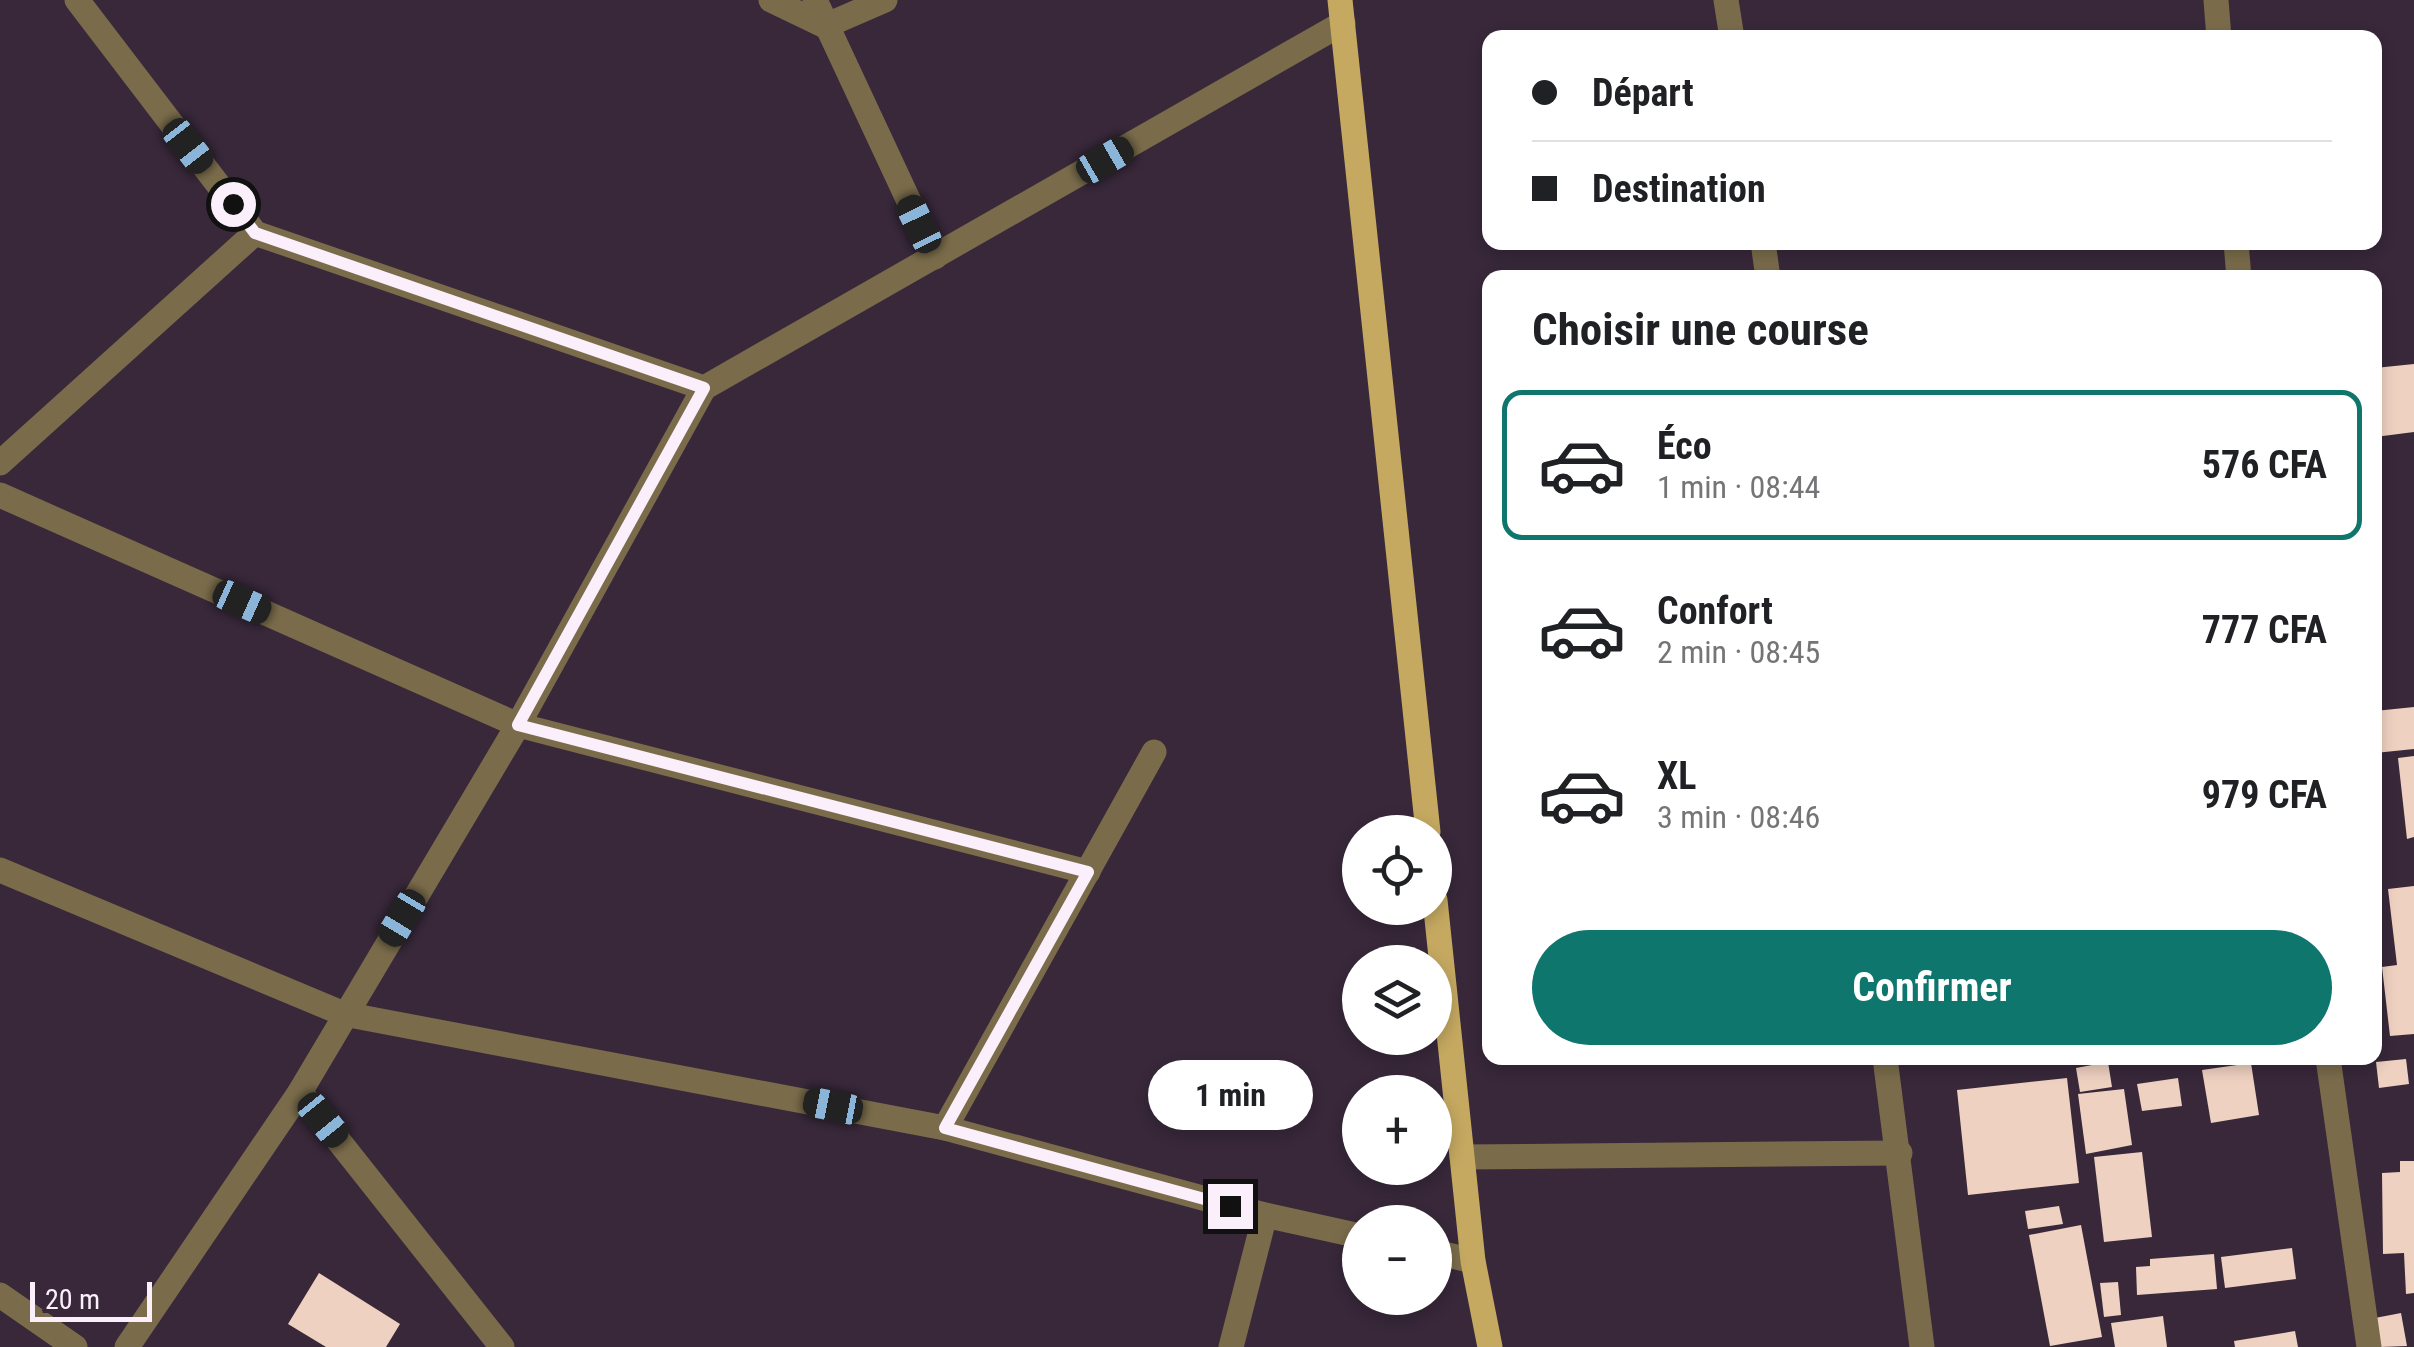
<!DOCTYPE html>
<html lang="fr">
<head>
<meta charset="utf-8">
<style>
	body { margin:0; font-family:"Roboto Condensed",sans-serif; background:#f2f2f2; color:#202124; height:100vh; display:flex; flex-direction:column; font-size:38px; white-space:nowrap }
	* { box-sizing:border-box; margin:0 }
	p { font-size:32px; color:#757577 }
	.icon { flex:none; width:55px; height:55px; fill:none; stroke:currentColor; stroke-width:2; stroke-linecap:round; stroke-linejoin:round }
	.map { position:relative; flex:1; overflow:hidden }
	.details { position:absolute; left:1482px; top:270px; width:900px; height:795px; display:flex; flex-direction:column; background:#fff; border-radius:20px; box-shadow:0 5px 15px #0003 }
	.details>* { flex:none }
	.guide { position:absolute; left:1482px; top:30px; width:900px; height:220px; border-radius:20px; box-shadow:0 5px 15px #0003; display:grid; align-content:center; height:220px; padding:0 50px; background:#fff }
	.controls { position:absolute; left:1342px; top:815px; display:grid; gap:20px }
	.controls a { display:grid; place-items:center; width:110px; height:110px; border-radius:50%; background:#fff; box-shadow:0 5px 15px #0003; font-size:50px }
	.scale { position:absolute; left:30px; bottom:25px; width:122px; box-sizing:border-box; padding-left:10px; border:5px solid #faeffb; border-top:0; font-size:28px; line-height:35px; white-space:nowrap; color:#faeffb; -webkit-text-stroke:8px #38283a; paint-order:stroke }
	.end { position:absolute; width:45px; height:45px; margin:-22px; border:12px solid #faeffb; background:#111; box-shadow:0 0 0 5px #111 }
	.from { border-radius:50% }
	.bubble { position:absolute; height:70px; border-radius:35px; background:#fff; box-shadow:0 5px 15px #0003; font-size:32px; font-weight:700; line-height:70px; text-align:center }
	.car { position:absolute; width:30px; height:60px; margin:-30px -15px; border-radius:12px; box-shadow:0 0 8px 2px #0007; background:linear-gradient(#222 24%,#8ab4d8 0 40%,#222 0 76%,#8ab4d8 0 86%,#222 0) }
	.guide b { display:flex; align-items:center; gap:35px; height:95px; font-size:38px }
	.guide b+b { border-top:2px solid #e0e0e0 }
	.guide i { width:25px; height:25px; background:#202124 }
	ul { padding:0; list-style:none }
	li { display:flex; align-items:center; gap:30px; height:150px; margin:0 20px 15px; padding:0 30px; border:5px solid transparent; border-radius:20px }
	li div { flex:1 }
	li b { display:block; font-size:38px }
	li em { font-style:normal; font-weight:700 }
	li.on { border-color:#0f766e }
	li>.icon { width:90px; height:90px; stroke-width:1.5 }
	h2 { padding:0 50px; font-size:45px; line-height:120px }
	.primary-button { display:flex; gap:20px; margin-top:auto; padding:20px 50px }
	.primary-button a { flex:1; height:115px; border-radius:60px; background:#0f766e; color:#fff; font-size:40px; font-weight:700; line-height:115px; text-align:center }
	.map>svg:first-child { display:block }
	.building { fill:#efd1c1 }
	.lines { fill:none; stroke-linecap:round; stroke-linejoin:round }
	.minor { stroke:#7a6c4b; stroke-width:25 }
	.major { stroke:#c5a961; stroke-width:25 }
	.route { stroke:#faeffb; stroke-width:12 }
</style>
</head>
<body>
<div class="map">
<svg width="2414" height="1347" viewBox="0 0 2414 1347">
	<rect width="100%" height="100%" fill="#38283a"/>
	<!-- building -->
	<g class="building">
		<path d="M 2414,364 L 2414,432 L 2375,437 L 2375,368 Z"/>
		<path d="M 2414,707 L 2414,749 L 2375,753 L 2375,711 Z"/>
		<path d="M 2414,756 L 2414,837 L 2407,839 L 2398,758 Z"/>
		<path d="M 2414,886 L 2414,1034 L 2390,1036 L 2382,967 L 2397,965 L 2388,889 Z"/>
		<path d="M 2073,1058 L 2104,1058 L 2104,1060 L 2075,1064 Z"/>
		<path d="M 2406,1059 L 2409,1084 L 2379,1088 L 2376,1062 Z"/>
		<path d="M 2108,1062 L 2112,1087 L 2080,1092 L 2076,1068 Z"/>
		<path d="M 2251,1063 L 2259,1115 L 2211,1123 L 2202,1070 Z"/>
		<path d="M 2067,1078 L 2079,1183 L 1968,1195 L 1957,1090 Z"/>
		<path d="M 2178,1078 L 2182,1106 L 2142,1111 L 2137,1084 Z"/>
		<path d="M 2124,1089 L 2132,1145 L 2086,1154 L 2078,1094 Z"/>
		<path d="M 2142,1152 L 2152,1237 L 2104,1242 L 2094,1157 Z"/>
		<path d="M 2400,1161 L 2414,1161 L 2414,1293 L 2406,1294 L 2404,1253 L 2383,1254 L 2382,1173 L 2400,1172 Z"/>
		<path d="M 2059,1206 L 2063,1224 L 2028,1229 L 2025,1211 Z"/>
		<path d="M 2081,1225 L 2102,1337 L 2050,1346 L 2029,1235 Z"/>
		<path d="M 2292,1248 L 2296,1279 L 2225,1288 L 2221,1257 Z"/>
		<path d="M 2214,1254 L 2217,1289 L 2137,1295 L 2136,1267 L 2150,1266 L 2150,1259 Z"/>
		<path d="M 319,1273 L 400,1324 L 386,1347 L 326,1347 L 288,1324 Z"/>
		<path d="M 2118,1282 L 2121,1315 L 2104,1317 L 2100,1283 Z"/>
		<path d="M 2401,1313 L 2407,1346 L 2380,1347 L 2375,1318 Z"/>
		<path d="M 2163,1316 L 2167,1347 L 2115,1347 L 2111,1323 Z"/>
		<path d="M 2295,1331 L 2298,1347 L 2235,1347 L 2234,1341 Z"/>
	</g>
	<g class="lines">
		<!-- minor -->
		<g class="minor">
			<path d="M 77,0 L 255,233 L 704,388"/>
			<path d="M 771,0 L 825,26 L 885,0"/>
			<path d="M 815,0 L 935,257"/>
			<path d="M 1726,0 L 1732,38"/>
			<path d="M 2216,0 L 2219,38"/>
			<path d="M 1763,242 L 1768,278"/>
			<path d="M 2236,242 L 2239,278"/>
			<path d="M 0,463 L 255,233"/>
			<path d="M 0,495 L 518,725 L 1088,872"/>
			<path d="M 0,870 L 344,1014 L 945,1128 L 1265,1215 L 1360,1236"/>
			<path d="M 1885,1058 L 1922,1347"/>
			<path d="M 2328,1058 L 2369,1347"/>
			<path d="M 300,1092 L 502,1347"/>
			<path d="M 945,1128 L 1154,752"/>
			<path d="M 1462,1157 L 1900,1153"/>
			<path d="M 1435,1252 L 1473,1261"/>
			<path d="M 0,1295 L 75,1347"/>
			<path d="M 127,1347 L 300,1092 L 518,725 L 704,388 L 1343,23"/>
			<path d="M 1231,1347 L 1265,1215"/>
		</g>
		<!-- major -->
		<g class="major">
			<path d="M 1340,0 L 1428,832"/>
			<path d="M 1435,900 L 1473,1261 L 1490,1347"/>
		</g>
	</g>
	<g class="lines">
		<!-- route -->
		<path class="route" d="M 233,204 L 255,233 L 704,388 L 518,725 L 1088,872 L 945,1128 L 1230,1206"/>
	</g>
</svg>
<div class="controls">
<a><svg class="icon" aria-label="locate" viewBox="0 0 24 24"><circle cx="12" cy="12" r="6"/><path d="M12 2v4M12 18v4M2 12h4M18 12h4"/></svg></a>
<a><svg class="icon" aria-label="layers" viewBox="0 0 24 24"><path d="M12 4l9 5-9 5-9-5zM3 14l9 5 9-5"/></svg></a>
<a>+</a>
<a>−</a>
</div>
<div class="scale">20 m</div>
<i class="end from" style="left:233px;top:204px"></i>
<i class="end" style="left:1230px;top:1206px"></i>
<div class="bubble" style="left:1148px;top:1060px;width:165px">1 min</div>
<i class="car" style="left:188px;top:146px;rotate:142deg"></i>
<i class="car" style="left:1105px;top:160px;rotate:60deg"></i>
<i class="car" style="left:919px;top:224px;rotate:334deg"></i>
<i class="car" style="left:242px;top:602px;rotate:114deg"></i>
<i class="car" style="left:402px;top:918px;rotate:211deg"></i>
<i class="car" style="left:833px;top:1106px;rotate:281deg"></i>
<i class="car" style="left:323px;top:1120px;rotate:141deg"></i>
<div class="guide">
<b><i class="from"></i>Départ</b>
<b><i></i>Destination</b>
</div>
<section class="details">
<h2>Choisir une course</h2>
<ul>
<li class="on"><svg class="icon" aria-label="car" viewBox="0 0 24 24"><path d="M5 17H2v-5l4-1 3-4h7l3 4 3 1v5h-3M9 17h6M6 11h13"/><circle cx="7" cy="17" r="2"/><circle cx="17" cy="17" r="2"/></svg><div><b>Éco</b><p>1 min · 08:44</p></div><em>576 CFA</em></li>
<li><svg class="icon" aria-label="car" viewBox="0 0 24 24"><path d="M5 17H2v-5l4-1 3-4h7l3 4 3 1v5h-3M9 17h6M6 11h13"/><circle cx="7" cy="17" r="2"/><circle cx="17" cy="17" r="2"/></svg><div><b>Confort</b><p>2 min · 08:45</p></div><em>777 CFA</em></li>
<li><svg class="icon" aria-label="car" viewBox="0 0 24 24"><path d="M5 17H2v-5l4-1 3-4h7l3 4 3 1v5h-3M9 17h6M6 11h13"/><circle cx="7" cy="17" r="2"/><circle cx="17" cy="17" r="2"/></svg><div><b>XL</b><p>3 min · 08:46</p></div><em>979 CFA</em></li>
</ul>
<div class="primary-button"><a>Confirmer</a></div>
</section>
</div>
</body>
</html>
